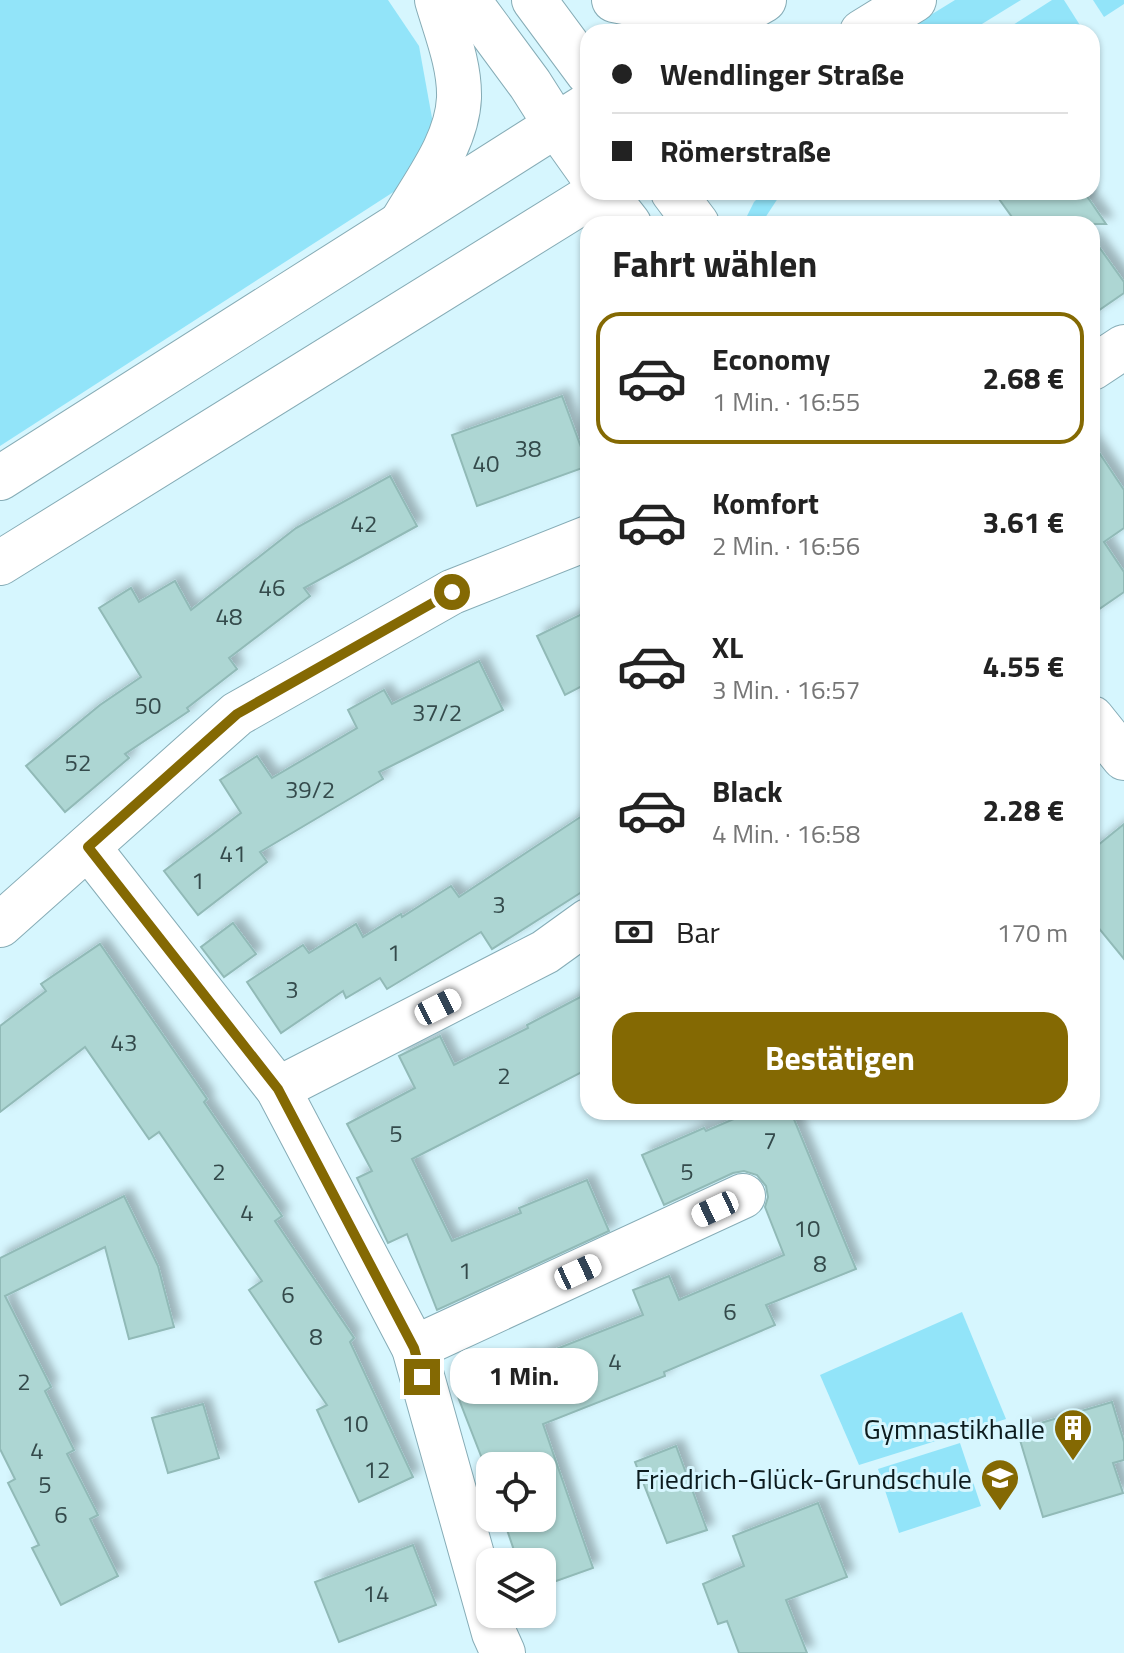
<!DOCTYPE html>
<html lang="de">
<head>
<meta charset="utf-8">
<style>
	body { margin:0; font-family:"Titillium Web",sans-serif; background:#f2f2f2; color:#222; height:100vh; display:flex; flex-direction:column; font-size:30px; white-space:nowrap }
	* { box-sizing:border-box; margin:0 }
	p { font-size:26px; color:#767676 }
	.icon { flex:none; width:44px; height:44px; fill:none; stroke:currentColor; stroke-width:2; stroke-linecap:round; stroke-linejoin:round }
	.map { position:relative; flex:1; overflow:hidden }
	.panel { position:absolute; left:580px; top:216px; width:520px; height:904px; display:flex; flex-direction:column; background:#fff; border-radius:24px; box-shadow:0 2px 6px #0004 }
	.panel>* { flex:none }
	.hud { position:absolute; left:580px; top:24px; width:520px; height:176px; border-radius:24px; box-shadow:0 2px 6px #0004; display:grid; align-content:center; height:176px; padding:0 32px; background:#fff }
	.tools { position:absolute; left:476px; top:1452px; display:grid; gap:16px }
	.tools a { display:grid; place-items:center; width:80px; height:80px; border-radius:16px; background:#fff; box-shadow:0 2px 6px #0004; font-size:40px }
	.end { position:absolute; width:36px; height:36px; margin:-18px; border:10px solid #846903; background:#fff; box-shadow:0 0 0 4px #fff }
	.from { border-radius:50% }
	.bubble { position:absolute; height:56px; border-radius:24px; background:#fff; box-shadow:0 2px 6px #0004; font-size:26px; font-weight:700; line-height:56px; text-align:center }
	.car { position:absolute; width:24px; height:48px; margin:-24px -12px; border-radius:10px; box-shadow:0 0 6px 2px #0007; background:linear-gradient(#fff 24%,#345 0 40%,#fff 0 76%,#345 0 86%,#fff 0) }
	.hud b { display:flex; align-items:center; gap:28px; height:76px; font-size:30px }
	.hud b+b { border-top:2px solid #e0e0e0 }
	.hud i { width:20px; height:20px; background:#222 }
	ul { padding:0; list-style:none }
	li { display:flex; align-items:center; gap:24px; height:132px; margin:0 16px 12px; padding:0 16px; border:4px solid transparent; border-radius:24px }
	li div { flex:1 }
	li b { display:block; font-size:30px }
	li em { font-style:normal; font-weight:700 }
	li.current { border-color:#846903 }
	li>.icon { width:72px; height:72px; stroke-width:1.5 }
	h2 { padding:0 32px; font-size:36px; line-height:96px }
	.pay { display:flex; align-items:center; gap:20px; height:88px; padding:0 32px; font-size:30px }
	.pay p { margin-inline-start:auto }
	.primary-button { display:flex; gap:16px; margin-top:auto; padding:16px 32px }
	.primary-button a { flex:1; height:92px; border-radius:24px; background:#846903; color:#fff; font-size:32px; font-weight:700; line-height:92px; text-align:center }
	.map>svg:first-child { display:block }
	.green { fill:#92e4f9 }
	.building { fill:#add6d3; stroke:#91bab7; stroke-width:2; filter:url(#shadow) }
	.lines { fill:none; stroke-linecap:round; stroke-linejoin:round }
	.minor-casing { stroke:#86acb6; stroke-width:46 }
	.major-casing { stroke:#86acb6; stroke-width:46 }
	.minor { stroke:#fff; stroke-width:44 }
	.major { stroke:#fff; stroke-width:44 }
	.route { stroke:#846903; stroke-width:10 }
	.labels { text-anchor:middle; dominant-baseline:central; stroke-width:6; stroke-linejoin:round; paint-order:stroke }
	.number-label { font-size:24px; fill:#344a4b }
	.poi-label { font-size:28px; fill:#0c1b1e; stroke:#d6f6fe; text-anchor:end }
</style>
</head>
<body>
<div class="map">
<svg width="1124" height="1653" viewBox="0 0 1124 1653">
	<defs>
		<filter id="shadow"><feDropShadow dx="7" dy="-7" stdDeviation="4" flood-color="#0004"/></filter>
	</defs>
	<rect width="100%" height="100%" fill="#d6f6fe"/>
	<!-- green -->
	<g class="green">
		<path d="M 0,0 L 388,0 L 419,46 L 434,129 L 395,191 L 0,446 Z"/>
		<path d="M 955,0 L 1021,0 L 969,32 L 903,32 Z"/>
		<path d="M 1052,0 L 1064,0 L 1083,30 L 1002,32 Z"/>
		<path d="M 1093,0 L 1124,0 L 1124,4 L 1104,17 Z"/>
		<path d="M 764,192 L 782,192 L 761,224 L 743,224 L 754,202 Z"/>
		<path d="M 962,1312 L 1006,1419 L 859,1465 L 820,1375 Z"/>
		<path d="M 960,1443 L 981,1506 L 899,1533 L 878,1469 Z"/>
	</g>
	<!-- building -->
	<g class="building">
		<path d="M 994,192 L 1084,192 L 1106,224 L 1017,224 Z"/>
		<path d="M 1092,237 L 1124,282 L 1124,293 L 1092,315 Z"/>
		<path d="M 562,396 L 588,466 L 477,506 L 452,435 Z"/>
		<path d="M 1092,442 L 1124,490 L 1124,528 L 1104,542 L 1124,572 L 1124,592 L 1092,614 Z"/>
		<path d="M 390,476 L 417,526 L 304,588 L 310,596 L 229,658 L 237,669 L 187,708 L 189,711 L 125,754 L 129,758 L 65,812 L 26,766 L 100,705 L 141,677 L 99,608 L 131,588 L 139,602 L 175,581 L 191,610 L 296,528 Z"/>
		<path d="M 588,611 L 588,683 L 565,695 L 537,636 Z"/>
		<path d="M 479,661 L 503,710 L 379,772 L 383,779 L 260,852 L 267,862 L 198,915 L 164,871 L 241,813 L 220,780 L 257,756 L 272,778 L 357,728 L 348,710 L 384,690 L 392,704 Z"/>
		<path d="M 588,812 L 588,888 L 492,949 L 481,932 L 387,989 L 380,978 L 346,998 L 343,991 L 281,1033 L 247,982 L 303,945 L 309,953 L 356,924 L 363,937 L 401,914 L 402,917 L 451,886 L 459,897 Z"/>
		<path d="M 1124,824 L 1124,959 L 1092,920 L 1092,850 Z"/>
		<path d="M 233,923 L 256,954 L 224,977 L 201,947 Z"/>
		<path d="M 100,944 L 207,1099 L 204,1102 L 282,1216 L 275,1221 L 354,1338 L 350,1342 L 413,1477 L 359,1502 L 317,1410 L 327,1405 L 249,1290 L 262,1281 L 159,1132 L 149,1139 L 85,1047 L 0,1112 L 0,1026 L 46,991 L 41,984 Z"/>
		<path d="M 588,993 L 588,1069 L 412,1159 L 452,1241 L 521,1213 L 519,1208 L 587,1180 L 609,1231 L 437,1310 L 407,1234 L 388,1243 L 357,1178 L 372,1171 L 347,1124 L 415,1088 L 399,1056 L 440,1036 L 454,1065 L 528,1028 L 527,1025 Z"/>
		<path d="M 750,1112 L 791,1112 L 856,1269 L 766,1305 L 775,1325 L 664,1372 L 665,1376 L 543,1424 L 593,1568 L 542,1586 L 542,1562 L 518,1562 L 503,1518 L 542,1518 L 542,1466 L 490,1466 L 490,1479 L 453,1384 L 529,1355 L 531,1359 L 643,1315 L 633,1290 L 669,1276 L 679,1300 L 784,1255 L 765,1207 L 768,1197 L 766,1186 L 757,1175 L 744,1171 L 733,1173 L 664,1205 L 642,1155 L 704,1128 L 706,1131 Z"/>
		<path d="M 124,1196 L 158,1266 L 174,1327 L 129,1339 L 105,1247 L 5,1296 L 51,1387 L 45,1391 L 74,1450 L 67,1454 L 98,1515 L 90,1519 L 118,1576 L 61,1605 L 32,1548 L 39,1545 L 8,1483 L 15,1479 L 0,1449 L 0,1258 Z"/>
		<path d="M 1112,1402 L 1124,1442 L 1124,1460 L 1113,1463 L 1123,1493 L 1043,1517 L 1017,1430 Z"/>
		<path d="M 203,1404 L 219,1458 L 168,1473 L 152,1418 Z"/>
		<path d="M 676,1446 L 707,1530 L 667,1543 L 635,1462 Z"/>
		<path d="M 818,1503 L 847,1577 L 786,1600 L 807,1653 L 739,1653 L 727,1621 L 718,1624 L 703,1584 L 744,1566 L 733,1536 Z"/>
		<path d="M 413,1545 L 436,1605 L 339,1642 L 315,1582 Z"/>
	</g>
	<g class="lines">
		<!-- minor casing -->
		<g class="minor-casing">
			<g id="minor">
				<path d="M 468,0 L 530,84 L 556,125"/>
				<path d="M 534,0 L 588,73"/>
				<path d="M 614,0 C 661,11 715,3 763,0"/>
				<path d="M 402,222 C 424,184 457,143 459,98 C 460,65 446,31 437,0"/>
				<path d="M 1092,368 L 1124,347"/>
				<path d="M 88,847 L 278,1089 L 414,1348 L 494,1633 L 503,1653"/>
				<path d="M 0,925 L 237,714 L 452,592 L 588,538"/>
				<path d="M 278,1089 L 545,952 L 588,921"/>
				<path d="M 414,1348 L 743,1196"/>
			</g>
		</g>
		<!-- major casing -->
		<g class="major-casing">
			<g id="major">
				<path d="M 709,32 L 764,0"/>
				<path d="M 862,32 L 914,0"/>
				<path d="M 556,125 L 588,170"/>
				<path d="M 604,192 L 629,224"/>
				<path d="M 673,192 L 697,224"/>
				<path d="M 0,478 L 588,105"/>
				<path d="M 0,563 L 598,192"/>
				<path d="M 1092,718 L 1124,758"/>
			</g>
		</g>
		<!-- minor -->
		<use href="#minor" class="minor"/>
		<!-- major -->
		<use href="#major" class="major"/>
	</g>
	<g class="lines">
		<!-- route -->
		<path class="route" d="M 422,1377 L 414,1348 L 278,1089 L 88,847 L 237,714 L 452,592"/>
	</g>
	<!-- icons -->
	<defs>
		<g id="building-pin" transform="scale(2)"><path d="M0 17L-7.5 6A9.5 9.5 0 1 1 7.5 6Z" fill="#846903" stroke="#d6f6fe"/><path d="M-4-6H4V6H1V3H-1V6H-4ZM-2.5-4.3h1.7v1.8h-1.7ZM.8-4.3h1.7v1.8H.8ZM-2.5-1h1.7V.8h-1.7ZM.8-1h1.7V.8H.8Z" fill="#fff"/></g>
		<g id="school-pin" transform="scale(2)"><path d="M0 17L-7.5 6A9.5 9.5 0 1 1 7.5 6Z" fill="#846903" stroke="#d6f6fe"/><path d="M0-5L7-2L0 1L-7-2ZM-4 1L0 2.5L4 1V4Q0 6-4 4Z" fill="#fff"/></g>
	</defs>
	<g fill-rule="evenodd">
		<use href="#building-pin" x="1073" y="1428"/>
		<use href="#school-pin" x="1000" y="1478"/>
	</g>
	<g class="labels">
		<!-- number labels -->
		<g class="number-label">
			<text x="528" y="448">38</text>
			<text x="486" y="463">40</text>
			<text x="364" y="523">42</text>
			<text x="272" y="587">46</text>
			<text x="229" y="616">48</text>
			<text x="148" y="705">50</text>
			<text x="437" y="712">37/2</text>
			<text x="78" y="762">52</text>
			<text x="310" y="789">39/2</text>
			<text x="233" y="853">41</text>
			<text x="198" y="880">1</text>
			<text x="499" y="904">3</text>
			<text x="394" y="952">1</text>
			<text x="292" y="989">3</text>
			<text x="124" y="1042">43</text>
			<text x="504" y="1075">2</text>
			<text x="396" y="1133">5</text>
			<text x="770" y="1140">7</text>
			<text x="219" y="1171">2</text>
			<text x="687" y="1171">5</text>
			<text x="247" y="1212">4</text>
			<text x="807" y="1228">10</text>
			<text x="820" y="1263">8</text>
			<text x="465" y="1270">1</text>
			<text x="288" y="1294">6</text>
			<text x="730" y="1311">6</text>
			<text x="316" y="1336">8</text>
			<text x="615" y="1361">4</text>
			<text x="24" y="1381">2</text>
			<text x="355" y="1423">10</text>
			<text x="37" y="1450">4</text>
			<text x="377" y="1469">12</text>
			<text x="45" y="1484">5</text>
			<text x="61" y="1514">6</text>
			<text x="376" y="1593">14</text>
		</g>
		<!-- poi labels -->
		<g class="poi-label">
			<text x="1045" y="1428">Gymnastikhalle</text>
			<text x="972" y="1478">Friedrich-Glück-Grundschule</text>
		</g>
	</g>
</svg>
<div class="tools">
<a><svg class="icon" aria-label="locate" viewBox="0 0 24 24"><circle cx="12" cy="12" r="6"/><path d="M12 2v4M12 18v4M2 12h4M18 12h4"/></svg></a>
<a><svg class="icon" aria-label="layers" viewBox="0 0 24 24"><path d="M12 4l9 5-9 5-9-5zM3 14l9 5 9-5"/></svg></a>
</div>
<i class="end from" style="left:452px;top:592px"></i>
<i class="end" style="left:422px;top:1377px"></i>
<div class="bubble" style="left:450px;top:1348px;width:148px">1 Min.</div>
<i class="car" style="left:438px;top:1007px;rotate:63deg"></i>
<i class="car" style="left:715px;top:1209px;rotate:245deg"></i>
<i class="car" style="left:578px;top:1272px;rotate:65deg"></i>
<div class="hud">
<b><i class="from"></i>Wendlinger Straße</b>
<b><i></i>Römerstraße</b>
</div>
<section class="panel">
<h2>Fahrt wählen</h2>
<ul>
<li class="current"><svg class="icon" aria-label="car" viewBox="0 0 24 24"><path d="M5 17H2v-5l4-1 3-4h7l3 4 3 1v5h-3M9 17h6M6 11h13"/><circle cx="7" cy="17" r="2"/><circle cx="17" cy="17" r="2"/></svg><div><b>Economy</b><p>1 Min. · 16:55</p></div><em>2.68 €</em></li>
<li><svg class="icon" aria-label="car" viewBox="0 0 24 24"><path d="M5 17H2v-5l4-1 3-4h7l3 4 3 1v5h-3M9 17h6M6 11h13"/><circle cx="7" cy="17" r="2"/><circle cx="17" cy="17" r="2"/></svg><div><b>Komfort</b><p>2 Min. · 16:56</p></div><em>3.61 €</em></li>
<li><svg class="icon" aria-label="car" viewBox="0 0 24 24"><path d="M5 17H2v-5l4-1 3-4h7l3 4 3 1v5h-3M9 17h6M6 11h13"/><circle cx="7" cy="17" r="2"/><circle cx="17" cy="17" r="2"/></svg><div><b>XL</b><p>3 Min. · 16:57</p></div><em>4.55 €</em></li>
<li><svg class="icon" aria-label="car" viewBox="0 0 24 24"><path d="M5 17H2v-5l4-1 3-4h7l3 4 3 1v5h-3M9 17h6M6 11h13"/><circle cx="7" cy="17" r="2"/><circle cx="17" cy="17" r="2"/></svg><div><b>Black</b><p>4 Min. · 16:58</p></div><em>2.28 €</em></li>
</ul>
<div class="pay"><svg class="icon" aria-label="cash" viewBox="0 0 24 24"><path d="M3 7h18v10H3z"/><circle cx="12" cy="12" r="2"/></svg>Bar<p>170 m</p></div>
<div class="primary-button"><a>Bestätigen</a></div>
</section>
</div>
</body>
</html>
